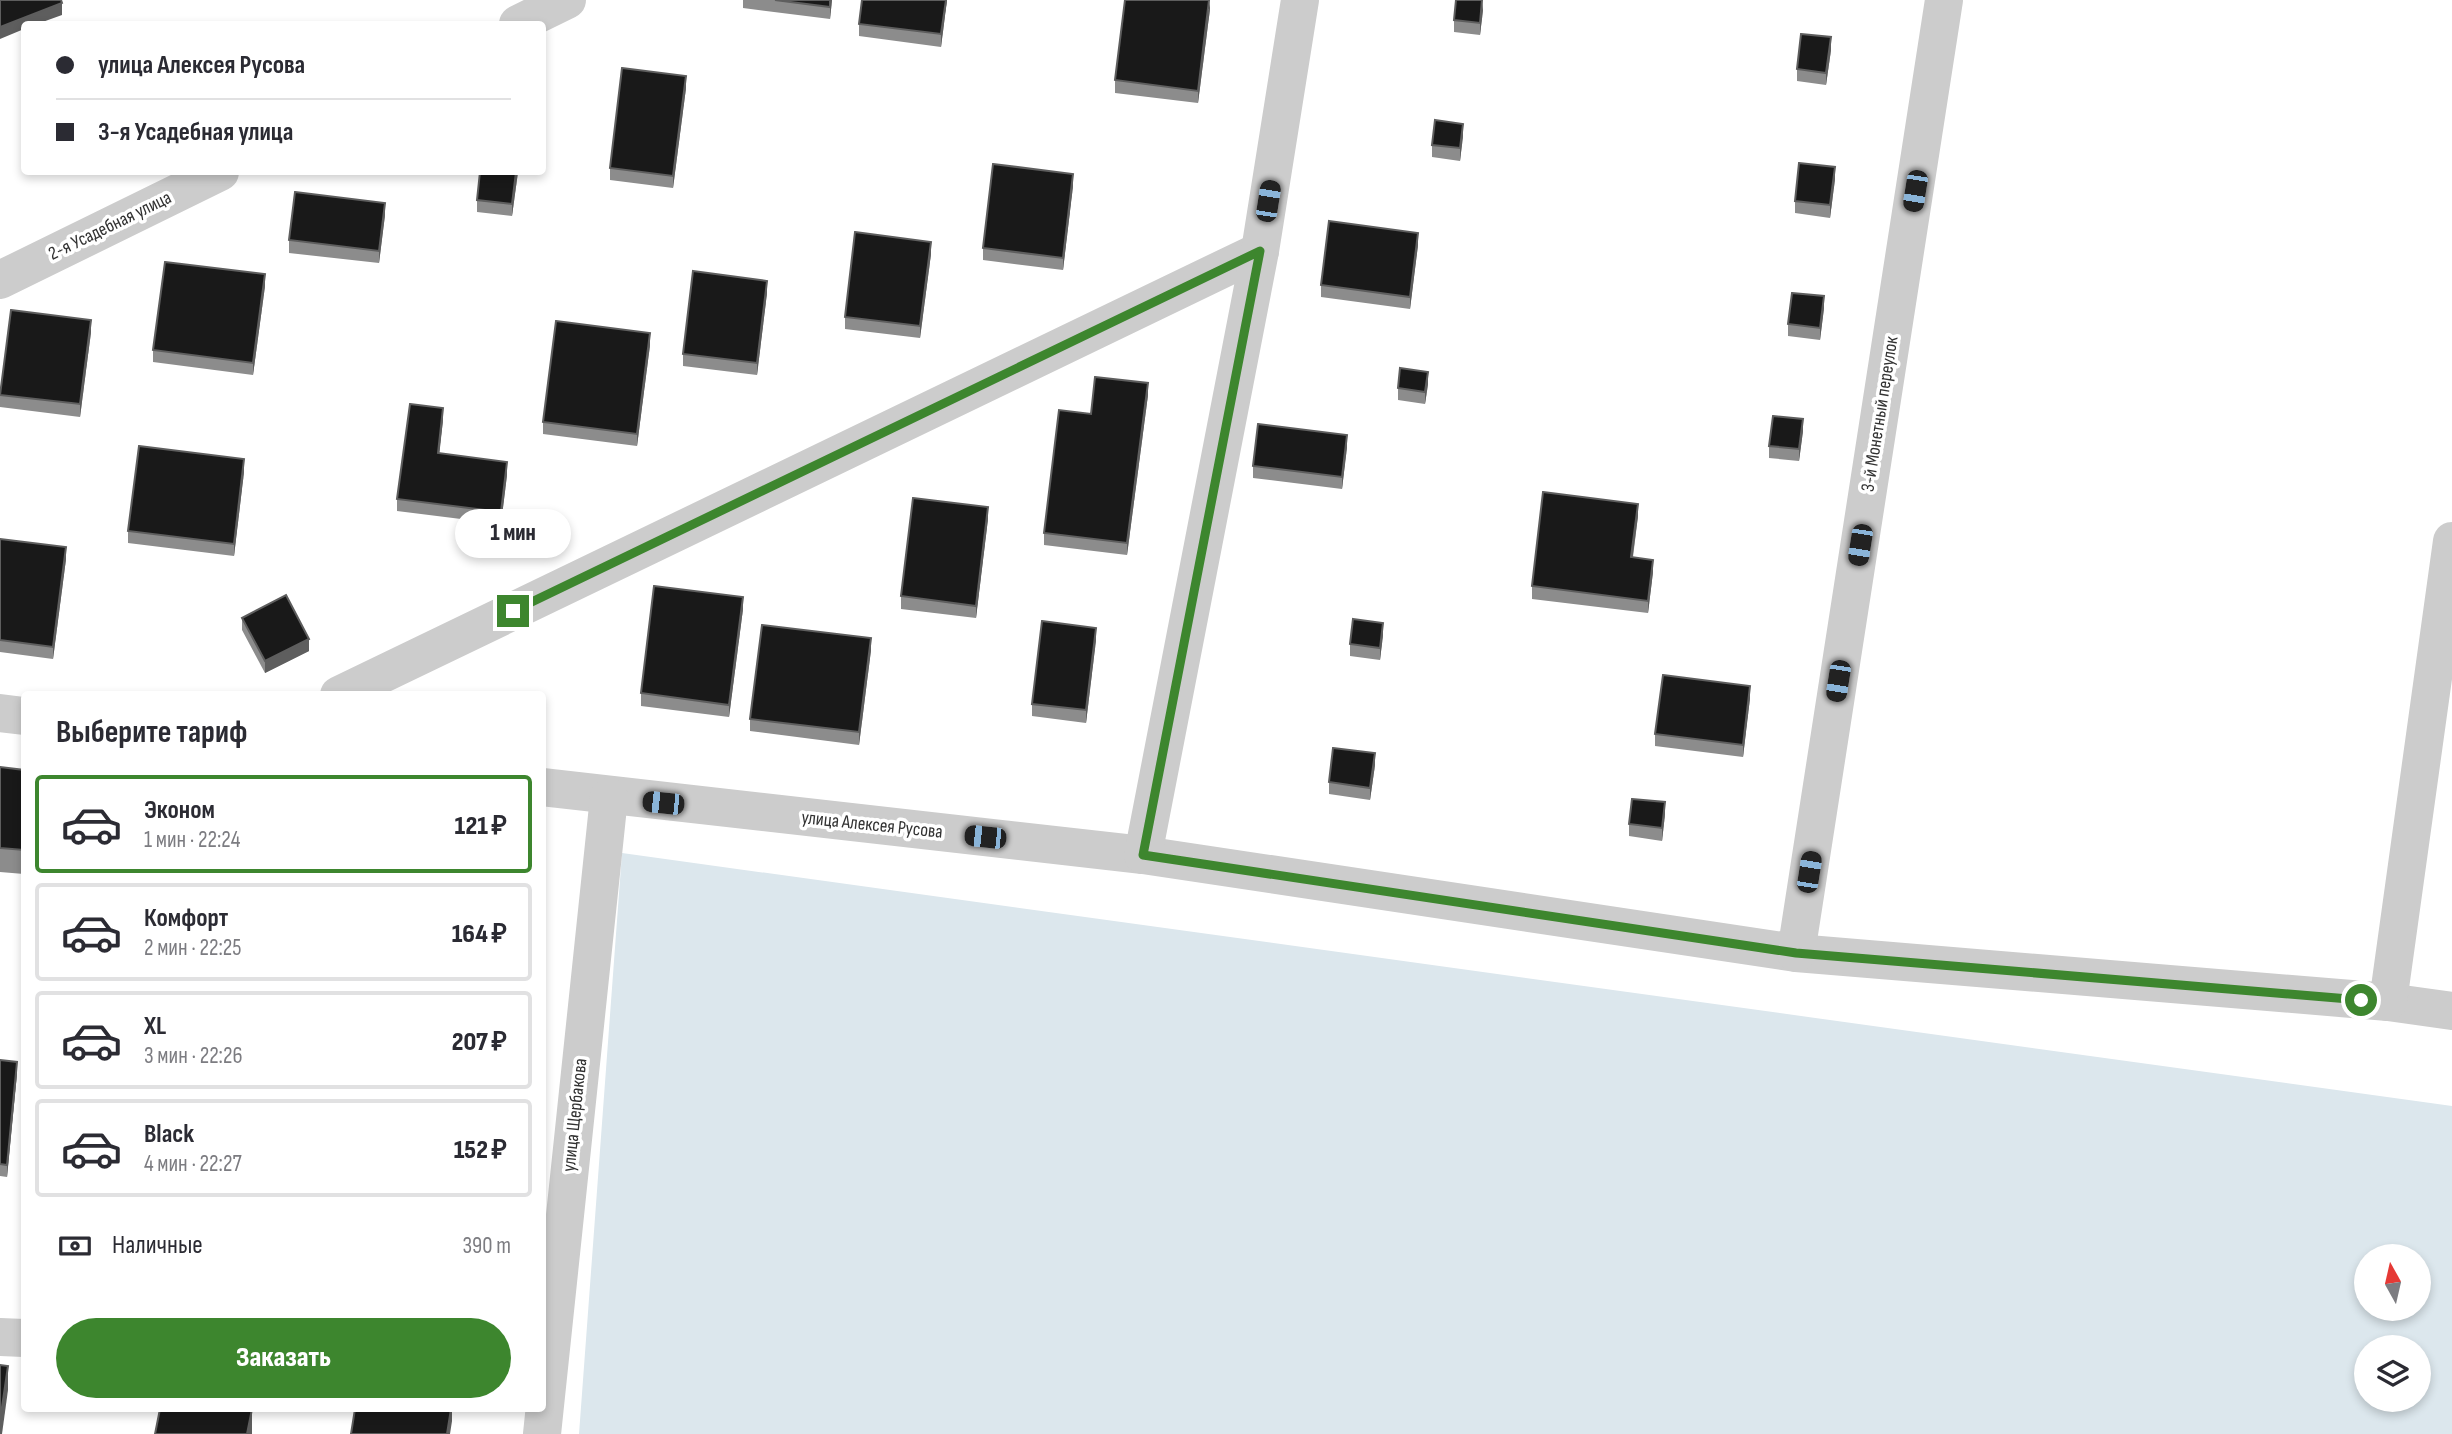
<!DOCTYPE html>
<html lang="ru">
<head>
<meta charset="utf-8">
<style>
	body { margin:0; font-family:"Sofia Sans Condensed",sans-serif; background:#f2f2f3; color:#2b2b33; height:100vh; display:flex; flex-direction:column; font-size:26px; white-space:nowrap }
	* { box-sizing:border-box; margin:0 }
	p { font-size:23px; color:#7c7c81 }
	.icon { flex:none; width:38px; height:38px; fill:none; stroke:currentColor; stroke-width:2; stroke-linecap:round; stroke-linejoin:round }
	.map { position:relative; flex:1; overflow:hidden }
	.sheet { position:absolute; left:21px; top:691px; width:525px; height:721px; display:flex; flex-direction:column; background:#fff; border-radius:7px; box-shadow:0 4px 10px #0003 }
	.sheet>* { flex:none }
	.top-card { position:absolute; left:21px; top:21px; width:525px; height:154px; border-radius:7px; box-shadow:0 4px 10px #0003; display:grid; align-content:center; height:154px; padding:0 35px; background:#fff }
	.needle { width:46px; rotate:352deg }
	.fabs { position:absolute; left:2354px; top:1244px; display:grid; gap:14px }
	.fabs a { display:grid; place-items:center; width:77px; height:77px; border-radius:50%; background:#fff; box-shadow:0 4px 10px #0003; font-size:35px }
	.end { position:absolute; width:32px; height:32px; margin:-16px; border:9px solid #3d862e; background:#fff; box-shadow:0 0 0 4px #fff }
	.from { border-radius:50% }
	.bubble { position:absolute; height:49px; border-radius:24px; background:#fff; box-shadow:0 4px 10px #0003; font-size:23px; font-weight:800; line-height:49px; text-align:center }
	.car { position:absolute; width:21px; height:42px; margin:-21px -10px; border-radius:9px; box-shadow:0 0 5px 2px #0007; background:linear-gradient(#222 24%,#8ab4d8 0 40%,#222 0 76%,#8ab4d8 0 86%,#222 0) }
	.top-card b { display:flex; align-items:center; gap:24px; height:66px; font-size:26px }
	.top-card b+b { border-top:2px solid #e1e1e2 }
	.top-card i { width:18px; height:18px; background:#2b2b33 }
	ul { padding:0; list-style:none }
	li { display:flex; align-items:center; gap:21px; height:98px; margin:0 14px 10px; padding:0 21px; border:4px solid #e1e1e2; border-radius:7px }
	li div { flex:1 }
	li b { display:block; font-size:26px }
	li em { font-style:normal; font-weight:800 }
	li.active { border-color:#3d862e }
	li>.icon { width:63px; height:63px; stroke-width:1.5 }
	h2 { padding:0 35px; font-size:32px; line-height:84px }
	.pay { display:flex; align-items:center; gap:18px; height:77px; padding:0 35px; font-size:26px }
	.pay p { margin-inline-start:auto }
	.button { display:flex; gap:14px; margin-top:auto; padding:14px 35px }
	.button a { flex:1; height:80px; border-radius:42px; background:#3d862e; color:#fff; font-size:28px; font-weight:800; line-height:80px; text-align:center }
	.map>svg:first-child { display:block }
	.green { fill:#dce7ed; fill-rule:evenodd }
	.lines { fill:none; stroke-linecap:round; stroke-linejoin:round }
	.minor { stroke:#ccc; stroke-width:38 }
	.wall { fill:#8c8c8c }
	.shaded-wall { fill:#5e5e5e }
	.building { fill:#191919; stroke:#5e5e5e; stroke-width:2 }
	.route { stroke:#3d862e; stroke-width:9 }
	.labels { text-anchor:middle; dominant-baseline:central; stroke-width:7; stroke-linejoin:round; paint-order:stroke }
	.street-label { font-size:19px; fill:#323232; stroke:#fff }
</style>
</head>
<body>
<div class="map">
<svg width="2452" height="1434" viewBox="0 0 2452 1434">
	<rect width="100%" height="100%" fill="#fff"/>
	<!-- green -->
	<path class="green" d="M 622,853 L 2452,1106 L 2452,1434 L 579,1434 ZM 2366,1256 L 2418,1256 L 2418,1309 L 2366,1309 ZM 2366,1348 L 2418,1348 L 2418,1400 L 2366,1400 Z"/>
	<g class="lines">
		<!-- minor -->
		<g class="minor">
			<path d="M 518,24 L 567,0"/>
			<path d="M 0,280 L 220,172"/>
			<path d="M 339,695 L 1260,251"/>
			<path d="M 0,713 L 24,716"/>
			<path d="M 542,787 L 1143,855 L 1796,953 L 2388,1002 L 2452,1011"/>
			<path d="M 1143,855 L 1260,251 L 1300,0"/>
			<path d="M 1796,953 L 1944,0"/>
			<path d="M 2388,1002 L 2452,541"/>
			<path d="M 0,1337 L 24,1338"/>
			<path d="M 542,1434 L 609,797"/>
		</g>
	</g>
	<!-- wall -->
	<g class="wall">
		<path d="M 743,0 L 832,0 L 830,19 L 743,8 Z"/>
		<path d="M 947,0 L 941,47 L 859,36 L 859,24 Z"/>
		<path d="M 1210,9 L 1198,103 L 1115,93 L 1115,80 Z"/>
		<path d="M 1483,10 L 1480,35 L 1454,32 L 1454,20 Z"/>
		<path d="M 1831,50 L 1826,85 L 1797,81 L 1797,69 Z"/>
		<path d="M 686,88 L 673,188 L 610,180 L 610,168 Z"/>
		<path d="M 1463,136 L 1460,161 L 1432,157 L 1432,145 Z"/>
		<path d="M 518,172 L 512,216 L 477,212 L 477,200 Z"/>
		<path d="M 1835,179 L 1830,218 L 1795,213 L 1795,201 Z"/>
		<path d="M 1073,186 L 1063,270 L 983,260 L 983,248 Z"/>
		<path d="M 385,215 L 379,263 L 289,253 L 289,240 Z"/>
		<path d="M 1418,245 L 1410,309 L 1321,297 L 1321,285 Z"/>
		<path d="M 931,254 L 920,338 L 845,329 L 845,317 Z"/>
		<path d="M 265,286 L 253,375 L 153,362 L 153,350 Z"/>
		<path d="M 767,293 L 757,375 L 683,366 L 683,354 Z"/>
		<path d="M 1824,308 L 1820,340 L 1788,336 L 1788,324 Z"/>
		<path d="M 91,332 L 80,417 L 0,407 L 0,394 Z"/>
		<path d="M 650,345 L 637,446 L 543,434 L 543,422 Z"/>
		<path d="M 1428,384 L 1425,404 L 1398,400 L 1398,388 Z"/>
		<path d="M 1148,395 L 1127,555 L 1044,545 L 1044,533 L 1091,414 Z"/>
		<path d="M 443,420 L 439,454 L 507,475 L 501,524 L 397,511 L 397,499 Z"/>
		<path d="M 1803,431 L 1799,461 L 1769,458 L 1769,446 Z"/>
		<path d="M 1347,447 L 1342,489 L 1253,478 L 1253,466 Z"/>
		<path d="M 244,472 L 234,556 L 128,543 L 128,531 Z"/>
		<path d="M 1638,516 L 1633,557 L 1653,572 L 1648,613 L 1532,599 L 1532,586 Z"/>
		<path d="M 988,519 L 976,618 L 901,609 L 901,596 Z"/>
		<path d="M 0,539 L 66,559 L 53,659 L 0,652 Z"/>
		<path d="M 743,609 L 729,717 L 641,706 L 641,693 Z"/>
		<path d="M 242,618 L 309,651 L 265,673 L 242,630 Z"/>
		<path d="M 1383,635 L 1380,660 L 1350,656 L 1350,644 Z"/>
		<path d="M 1096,640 L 1086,723 L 1032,716 L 1032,704 Z"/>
		<path d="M 871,650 L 859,745 L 750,731 L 750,719 Z"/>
		<path d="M 1750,698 L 1743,757 L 1655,746 L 1655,734 Z"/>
		<path d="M 1375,765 L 1370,800 L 1329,794 L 1329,782 Z"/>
		<path d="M 0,767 L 24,770 L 24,874 L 0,872 Z"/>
		<path d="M 1665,814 L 1662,841 L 1629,836 L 1629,824 Z"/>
		<path d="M 0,1060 L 17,1074 L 7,1177 L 0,1176 Z"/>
	</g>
	<!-- shaded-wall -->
	<g class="shaded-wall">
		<path d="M 830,0 L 832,0 L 830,19 Z"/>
		<path d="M 946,0 L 947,0 L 941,47 L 941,34 Z"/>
		<path d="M 1210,0 L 1210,9 L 1198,103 L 1198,91 Z"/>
		<path d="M 1482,0 L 1483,10 L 1480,35 L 1480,23 Z"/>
		<path d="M 62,3 L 62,15 L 37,24 L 24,24 L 24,29 L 0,39 L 0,27 Z"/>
		<path d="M 1831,37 L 1831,50 L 1826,85 L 1826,73 Z"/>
		<path d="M 686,76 L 686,88 L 673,188 L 673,176 Z"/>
		<path d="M 1463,124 L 1463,136 L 1460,161 L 1460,148 Z"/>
		<path d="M 1835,167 L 1835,179 L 1830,218 L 1830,205 Z"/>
		<path d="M 516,172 L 518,172 L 512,216 L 512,204 Z"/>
		<path d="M 1073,174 L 1073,186 L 1063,270 L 1063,258 Z"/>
		<path d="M 385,203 L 385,215 L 379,263 L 379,251 Z"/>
		<path d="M 1418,233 L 1418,245 L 1410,309 L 1410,297 Z"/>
		<path d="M 931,242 L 931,254 L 920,338 L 920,326 Z"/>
		<path d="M 265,274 L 265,286 L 253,375 L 253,363 Z"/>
		<path d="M 767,281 L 767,293 L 757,375 L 757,363 Z"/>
		<path d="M 1824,296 L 1824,308 L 1820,340 L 1820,328 Z"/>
		<path d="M 91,320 L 91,332 L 80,417 L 80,404 Z"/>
		<path d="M 650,333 L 650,345 L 637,446 L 637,434 Z"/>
		<path d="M 1428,372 L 1428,384 L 1425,404 L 1425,392 Z"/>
		<path d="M 1148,383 L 1148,395 L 1127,555 L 1127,543 Z"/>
		<path d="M 443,408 L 443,420 L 438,466 L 438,453 Z"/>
		<path d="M 1803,419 L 1803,431 L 1799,461 L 1799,449 Z"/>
		<path d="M 1347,435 L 1347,447 L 1342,489 L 1342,477 Z"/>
		<path d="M 244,459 L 244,472 L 234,556 L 234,544 Z"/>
		<path d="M 507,462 L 507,475 L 501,524 L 501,512 Z"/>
		<path d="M 1638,504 L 1638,516 L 1631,569 L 1631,557 Z"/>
		<path d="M 988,507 L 988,519 L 976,618 L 976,606 Z"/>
		<path d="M 66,547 L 66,559 L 53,659 L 53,647 Z"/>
		<path d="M 1653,560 L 1653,572 L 1648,613 L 1648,601 Z"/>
		<path d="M 743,597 L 743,609 L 729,717 L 729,705 Z"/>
		<path d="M 1383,623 L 1383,635 L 1380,660 L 1380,648 Z"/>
		<path d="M 1096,628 L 1096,640 L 1086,723 L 1086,710 Z"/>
		<path d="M 871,638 L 871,650 L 859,745 L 859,732 Z"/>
		<path d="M 309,639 L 309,651 L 265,673 L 265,661 Z"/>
		<path d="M 1750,686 L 1750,698 L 1743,757 L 1743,745 Z"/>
		<path d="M 1375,753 L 1375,765 L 1370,800 L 1370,788 Z"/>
		<path d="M 1665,802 L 1665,814 L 1662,841 L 1662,828 Z"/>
		<path d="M 17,1062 L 17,1074 L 7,1177 L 7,1165 Z"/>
		<path d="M 8,1366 L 8,1390 L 2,1434 L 0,1434 L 0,1421 Z"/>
		<path d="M 252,1409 L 252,1434 L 247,1434 Z"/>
		<path d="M 451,1409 L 452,1409 L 452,1421 L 450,1434 L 447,1434 Z"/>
	</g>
	<!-- building -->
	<g class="building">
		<path d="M 0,0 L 61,0 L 62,3 L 0,27 Z"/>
		<path d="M 775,0 L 830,0 L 830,7 Z"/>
		<path d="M 862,0 L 946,0 L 941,34 L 859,24 Z"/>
		<path d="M 1125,0 L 1209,0 L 1198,91 L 1115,80 Z"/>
		<path d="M 1456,0 L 1482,0 L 1480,23 L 1454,20 Z"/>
		<path d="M 1801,34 L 1831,37 L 1826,73 L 1797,69 Z"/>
		<path d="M 622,68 L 686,76 L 673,176 L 610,168 Z"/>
		<path d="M 1435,120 L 1463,124 L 1460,148 L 1432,145 Z"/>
		<path d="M 1799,163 L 1835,167 L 1830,205 L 1795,201 Z"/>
		<path d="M 993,164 L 1073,174 L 1063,258 L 983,248 Z"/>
		<path d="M 480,172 L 516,172 L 512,204 L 477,200 Z"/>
		<path d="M 295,192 L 385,203 L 379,251 L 289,240 Z"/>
		<path d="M 1329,221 L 1418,233 L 1410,297 L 1321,285 Z"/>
		<path d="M 855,232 L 931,242 L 920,326 L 845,317 Z"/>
		<path d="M 165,262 L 265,274 L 253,363 L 153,350 Z"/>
		<path d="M 693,271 L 767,281 L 757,363 L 683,354 Z"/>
		<path d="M 1792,293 L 1824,296 L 1820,328 L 1788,324 Z"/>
		<path d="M 11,310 L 91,320 L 80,404 L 0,395 Z"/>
		<path d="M 556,321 L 650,333 L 637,434 L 543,422 Z"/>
		<path d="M 1400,368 L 1428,372 L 1425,392 L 1398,388 Z"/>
		<path d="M 1095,377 L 1148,383 L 1127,543 L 1044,533 L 1059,410 L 1091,414 Z"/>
		<path d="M 410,404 L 443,408 L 438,453 L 507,462 L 501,512 L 397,499 Z"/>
		<path d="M 1773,416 L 1803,419 L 1799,449 L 1769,446 Z"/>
		<path d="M 1258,424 L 1347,435 L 1342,477 L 1253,466 Z"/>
		<path d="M 139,446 L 244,459 L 234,544 L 128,531 Z"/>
		<path d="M 1543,492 L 1638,504 L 1631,557 L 1653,560 L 1648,601 L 1532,586 Z"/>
		<path d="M 913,498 L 988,507 L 976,606 L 901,596 Z"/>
		<path d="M 0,539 L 66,547 L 53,647 L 0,640 Z"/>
		<path d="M 654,586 L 743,597 L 729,705 L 641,693 Z"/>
		<path d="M 286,595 L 309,639 L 265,661 L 242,618 Z"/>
		<path d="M 1353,619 L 1383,623 L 1380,648 L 1350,644 Z"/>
		<path d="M 1042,621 L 1096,628 L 1086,710 L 1032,704 Z"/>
		<path d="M 762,625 L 871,638 L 859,732 L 750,719 Z"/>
		<path d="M 1663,675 L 1750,686 L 1743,745 L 1655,734 Z"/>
		<path d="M 1333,748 L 1375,753 L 1370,788 L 1329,782 Z"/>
		<path d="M 0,767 L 24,770 L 24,850 L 0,848 Z"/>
		<path d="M 1632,799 L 1665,802 L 1662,828 L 1629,824 Z"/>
		<path d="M 0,1060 L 17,1062 L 7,1165 L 0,1164 Z"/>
		<path d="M 0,1365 L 8,1366 L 0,1421 Z"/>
		<path d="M 160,1409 L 252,1409 L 247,1434 L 155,1434 Z"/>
		<path d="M 355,1409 L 451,1409 L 447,1434 L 351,1434 Z"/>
	</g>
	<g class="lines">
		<!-- route -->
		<path class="route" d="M 513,611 L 1260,251 L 1143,855 L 1796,953 L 2361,1000"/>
	</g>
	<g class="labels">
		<!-- street labels -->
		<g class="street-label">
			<text transform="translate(110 226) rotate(-26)">2-я Усадебная улица</text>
			<text transform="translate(1880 414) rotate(-81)">3-й Монетный переулок</text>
			<text transform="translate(872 825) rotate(6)">улица Алексея Русова</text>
			<text transform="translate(575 1115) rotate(-84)">улица Щербакова</text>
		</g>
	</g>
</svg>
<div class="fabs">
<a><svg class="needle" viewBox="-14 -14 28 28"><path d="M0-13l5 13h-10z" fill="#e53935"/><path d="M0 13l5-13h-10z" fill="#7c7c81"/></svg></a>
<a><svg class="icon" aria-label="layers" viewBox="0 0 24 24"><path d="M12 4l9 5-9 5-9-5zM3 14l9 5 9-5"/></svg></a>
</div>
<i class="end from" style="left:2361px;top:1000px"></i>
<i class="end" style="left:513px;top:611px"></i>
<div class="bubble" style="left:455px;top:509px;width:116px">1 мин</div>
<i class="car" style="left:1915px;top:191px;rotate:189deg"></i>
<i class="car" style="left:1268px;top:201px;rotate:9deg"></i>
<i class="car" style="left:1860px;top:545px;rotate:189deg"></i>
<i class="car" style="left:1838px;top:681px;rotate:189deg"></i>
<i class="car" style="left:663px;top:803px;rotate:276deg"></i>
<i class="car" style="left:985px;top:837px;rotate:276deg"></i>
<i class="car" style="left:1809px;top:872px;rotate:9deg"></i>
<div class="top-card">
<b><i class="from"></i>улица Алексея Русова</b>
<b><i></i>3-я Усадебная улица</b>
</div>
<section class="sheet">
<h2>Выберите тариф</h2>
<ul>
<li class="active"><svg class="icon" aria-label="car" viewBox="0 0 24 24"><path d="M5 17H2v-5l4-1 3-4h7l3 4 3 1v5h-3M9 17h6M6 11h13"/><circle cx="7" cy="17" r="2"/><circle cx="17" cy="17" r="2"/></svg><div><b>Эконом</b><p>1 мин · 22:24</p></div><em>121 ₽</em></li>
<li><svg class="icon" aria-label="car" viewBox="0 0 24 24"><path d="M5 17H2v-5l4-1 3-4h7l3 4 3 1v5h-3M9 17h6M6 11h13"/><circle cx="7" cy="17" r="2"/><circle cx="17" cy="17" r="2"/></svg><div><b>Комфорт</b><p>2 мин · 22:25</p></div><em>164 ₽</em></li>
<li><svg class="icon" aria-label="car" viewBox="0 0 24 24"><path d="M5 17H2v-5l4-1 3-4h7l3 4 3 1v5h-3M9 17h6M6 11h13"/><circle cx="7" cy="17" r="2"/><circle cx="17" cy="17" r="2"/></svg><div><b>XL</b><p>3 мин · 22:26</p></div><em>207 ₽</em></li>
<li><svg class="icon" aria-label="car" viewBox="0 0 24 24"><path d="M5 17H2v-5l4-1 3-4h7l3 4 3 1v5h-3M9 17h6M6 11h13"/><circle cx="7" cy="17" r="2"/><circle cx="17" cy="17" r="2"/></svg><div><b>Black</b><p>4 мин · 22:27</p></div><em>152 ₽</em></li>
</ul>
<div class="pay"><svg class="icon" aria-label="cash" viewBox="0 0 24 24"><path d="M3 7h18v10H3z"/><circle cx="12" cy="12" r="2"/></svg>Наличные<p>390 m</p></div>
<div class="button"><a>Заказать</a></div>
</section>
</div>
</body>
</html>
